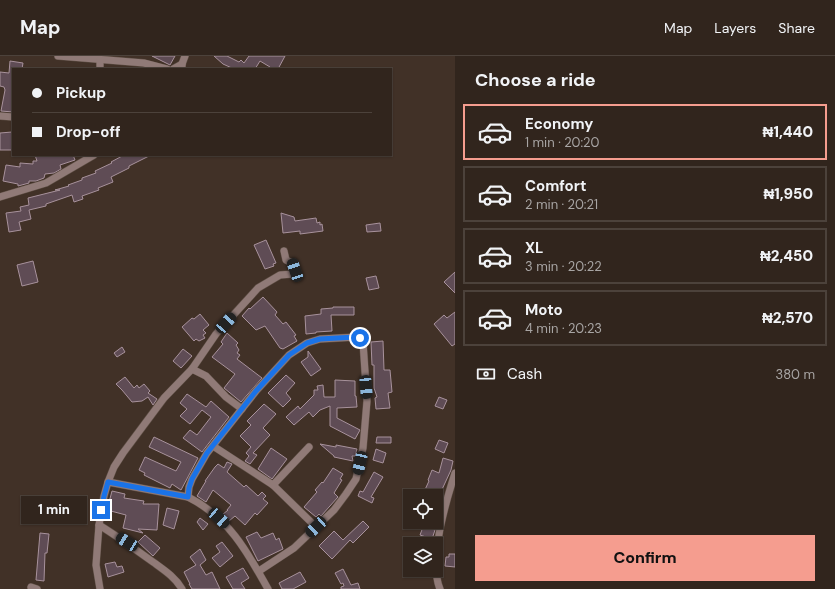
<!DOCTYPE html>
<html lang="en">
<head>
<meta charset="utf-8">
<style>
	body { margin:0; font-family:"DM Sans",sans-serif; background:#3d312a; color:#f1f3f6; height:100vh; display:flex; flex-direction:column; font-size:15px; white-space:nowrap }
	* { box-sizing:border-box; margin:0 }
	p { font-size:13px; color:#a8a5a4 }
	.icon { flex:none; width:22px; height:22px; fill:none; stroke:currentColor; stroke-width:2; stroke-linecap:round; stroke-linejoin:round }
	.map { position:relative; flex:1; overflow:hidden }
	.sheet { display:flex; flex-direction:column; background:#31251d; width:380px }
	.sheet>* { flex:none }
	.guide { position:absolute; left:12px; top:12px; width:380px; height:88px; border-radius:0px; box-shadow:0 1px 3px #0004,0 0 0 1px #4c423b; display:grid; align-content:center; height:88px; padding:0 20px; background:#31251d }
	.fabs { position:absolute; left:403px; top:433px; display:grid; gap:8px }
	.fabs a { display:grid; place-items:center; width:40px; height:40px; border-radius:0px; background:#31251d; box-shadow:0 1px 3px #0004,0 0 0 1px #4c423b; font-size:20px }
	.end { position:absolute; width:18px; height:18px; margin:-9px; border:5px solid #1a73e8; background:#fff; box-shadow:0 0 0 2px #fff }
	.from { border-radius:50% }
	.bubble { position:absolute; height:28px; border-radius:0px; background:#31251d; box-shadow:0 1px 3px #0004,0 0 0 1px #4c423b; font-size:13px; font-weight:800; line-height:28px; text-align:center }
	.car { position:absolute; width:12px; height:24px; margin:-12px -6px; border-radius:5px; box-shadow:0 0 3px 1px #0007; background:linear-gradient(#222 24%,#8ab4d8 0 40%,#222 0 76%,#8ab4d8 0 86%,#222 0) }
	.guide b { display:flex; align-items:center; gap:14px; height:38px; font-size:15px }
	.guide b+b { border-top:1px solid #4c423b }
	.guide i { width:10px; height:10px; background:#f1f3f6 }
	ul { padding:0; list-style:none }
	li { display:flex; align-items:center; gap:12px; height:56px; margin:0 8px 6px; padding:0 12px; border:2px solid #4c423b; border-radius:0px }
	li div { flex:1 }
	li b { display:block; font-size:15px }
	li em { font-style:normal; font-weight:800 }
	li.active { border-color:#f59d8f }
	li>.icon { width:36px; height:36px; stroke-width:1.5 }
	h2 { padding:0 20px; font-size:18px; line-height:48px }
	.pay { display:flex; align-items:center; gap:10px; height:44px; padding:0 20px; font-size:15px }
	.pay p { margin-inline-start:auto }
	.cta { display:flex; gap:8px; margin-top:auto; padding:8px 20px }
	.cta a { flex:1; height:46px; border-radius:0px; background:#f59d8f; color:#111; font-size:16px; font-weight:800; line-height:46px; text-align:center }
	header { display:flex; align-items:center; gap:24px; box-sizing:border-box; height:56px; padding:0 20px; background:#31251d; border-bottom:1px solid #4c423b }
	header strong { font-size:19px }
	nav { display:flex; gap:22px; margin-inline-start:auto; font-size:14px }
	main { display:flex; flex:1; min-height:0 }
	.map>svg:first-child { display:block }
	.building { fill:#5f4c55; stroke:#a8929c }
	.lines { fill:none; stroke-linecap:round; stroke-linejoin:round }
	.street-casing { stroke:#5e4f45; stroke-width:8 }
	.street { stroke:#907a77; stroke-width:7 }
	.route { stroke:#1a73e8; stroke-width:5 }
</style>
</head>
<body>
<header>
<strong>Map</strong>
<nav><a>Map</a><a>Layers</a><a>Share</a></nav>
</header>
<main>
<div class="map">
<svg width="455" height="533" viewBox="0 0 455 533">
	<rect width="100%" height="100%" fill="#413127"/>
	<!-- building -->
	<g class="building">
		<path d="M 152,0 L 175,0 L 170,9 Z"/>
		<path d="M 214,0 L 227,0 L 239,6 L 241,4 L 244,7 L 249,0 L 285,0 L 278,13 L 270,13 L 270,11 L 260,5 L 255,13 L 234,13 L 223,8 Z"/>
		<path d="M 10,5 L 23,7 L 22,13 L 13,13 L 13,56 L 1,55 L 5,34 L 4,31 L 0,30 L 0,16 L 9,17 Z"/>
		<path d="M 12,76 L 12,94 L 0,94 L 0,77 Z"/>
		<path d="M 35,99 L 73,99 L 75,104 L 60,109 L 61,113 L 54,117 L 45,118 L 44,122 L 36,125 L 29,125 L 29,127 L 18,130 L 18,128 L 3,125 L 6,109 L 20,111 L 20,107 L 33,108 L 33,105 L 37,105 Z"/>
		<path d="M 124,99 L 151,99 L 129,110 L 129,112 L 111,121 L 113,126 L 98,132 L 99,134 L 82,140 L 83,143 L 74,146 L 72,139 L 46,148 L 46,150 L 29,154 L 31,163 L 19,166 L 21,174 L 9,176 L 6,157 L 21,155 L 20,151 L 29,149 L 28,142 L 60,134 L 55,134 L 69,130 L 68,129 L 82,124 L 82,122 L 96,117 L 95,115 L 112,107 L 111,106 Z"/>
		<path d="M 281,157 L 294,161 L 295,165 L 316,162 L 317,167 L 320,166 L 320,169 L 322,168 L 323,175 L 300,178 L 300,175 L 283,177 Z"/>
		<path d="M 380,167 L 381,175 L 367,176 L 366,169 Z"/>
		<path d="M 266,184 L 276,207 L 273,208 L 274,210 L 265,213 L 254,189 Z"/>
		<path d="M 33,205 L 38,226 L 22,230 L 17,209 Z"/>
		<path d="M 455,216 L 455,237 L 444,226 Z"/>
		<path d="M 376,220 L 379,232 L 369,234 L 366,222 Z"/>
		<path d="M 263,241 L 277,256 L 275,259 L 283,268 L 286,266 L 296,279 L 294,280 L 297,285 L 283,293 L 280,292 L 265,270 L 256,274 L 242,260 L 249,252 L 250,253 Z"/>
		<path d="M 333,251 L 354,251 L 354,259 L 331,259 L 332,275 L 316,276 L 316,277 L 306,278 L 305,260 L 321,258 L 321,253 L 333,252 Z"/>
		<path d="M 455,256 L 455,288 L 452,290 L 434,268 L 444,259 L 447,262 Z"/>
		<path d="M 200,258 L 209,269 L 203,274 L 206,277 L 203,279 L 205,282 L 199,285 L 196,283 L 194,285 L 182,271 L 192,262 L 194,263 Z"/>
		<path d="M 227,277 L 238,287 L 236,289 L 239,294 L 237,297 L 240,299 L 237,303 L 262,322 L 241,346 L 224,332 L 235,318 L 212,301 L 223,288 L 221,286 Z"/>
		<path d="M 383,285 L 384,314 L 390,314 L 392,336 L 388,337 L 390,352 L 376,353 L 375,342 L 377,341 L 374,332 L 374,309 L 372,309 L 371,286 Z"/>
		<path d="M 122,291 L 125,296 L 117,301 L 114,297 Z"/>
		<path d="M 183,293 L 192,300 L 181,312 L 173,305 Z"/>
		<path d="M 308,295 L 321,313 L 311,320 L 301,306 L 308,301 Z"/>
		<path d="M 286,319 L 295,327 L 286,337 L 291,343 L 283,351 L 268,337 Z"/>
		<path d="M 125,321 L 134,332 L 137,329 L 139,332 L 144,328 L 150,335 L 148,337 L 157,343 L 153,349 L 148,341 L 142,345 L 132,346 L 122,334 L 116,328 Z"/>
		<path d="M 335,324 L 355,325 L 355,340 L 356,340 L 357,351 L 337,352 L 337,362 L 360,374 L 355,383 L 330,370 L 330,350 L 320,354 L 313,361 L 309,356 L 294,369 L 286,361 L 298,350 L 300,353 L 314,339 L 314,334 L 318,334 L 317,330 L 323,329 L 324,341 L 335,341 Z"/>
		<path d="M 187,338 L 206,351 L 211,345 L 229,361 L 202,396 L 183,382 L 190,374 L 197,379 L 211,361 L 202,354 L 190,368 L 180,360 L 187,353 L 180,347 Z"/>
		<path d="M 439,341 L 447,344 L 443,353 L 435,350 Z"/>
		<path d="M 264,348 L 276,358 L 263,372 L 270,379 L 253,397 L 257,399 L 250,408 L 245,405 L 249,400 L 246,397 L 251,391 L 240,380 L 251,369 L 247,365 Z"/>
		<path d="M 154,381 L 198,402 L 181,434 L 172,428 L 170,432 L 144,419 L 145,417 L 139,414 L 145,401 L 176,415 L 181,406 L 149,391 Z"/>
		<path d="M 377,381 L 391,381 L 391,387 L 376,387 Z"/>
		<path d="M 439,384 L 448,387 L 444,397 L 435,393 Z"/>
		<path d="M 320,388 L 336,391 L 336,389 L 357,393 L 355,400 L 352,400 L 353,405 L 334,401 L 334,400 Z"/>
		<path d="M 271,392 L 287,403 L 272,423 L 258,413 Z"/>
		<path d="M 376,393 L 386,397 L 383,407 L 373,404 Z"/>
		<path d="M 443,402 L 453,405 L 451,414 L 439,440 L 422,440 L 429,425 L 428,424 L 432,414 L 439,417 Z"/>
		<path d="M 227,406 L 232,408 L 227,416 L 244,431 L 246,429 L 258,440 L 262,436 L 266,440 L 263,443 L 268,447 L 257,459 L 255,457 L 245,469 L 235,460 L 229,465 L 222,459 L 228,454 L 227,454 L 231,449 L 213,434 L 206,446 L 197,440 L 206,425 L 205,425 L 215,411 L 218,408 L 224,412 Z"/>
		<path d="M 333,412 L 343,418 L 340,423 L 342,424 L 334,437 L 338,441 L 321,460 L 319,458 L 316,461 L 304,451 L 317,436 L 315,434 L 322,426 L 323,427 Z"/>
		<path d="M 374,416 L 383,421 L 371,441 L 374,442 L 372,447 L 358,440 L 360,435 L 363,436 Z"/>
		<path d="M 112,435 L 125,438 L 124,442 L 144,445 L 143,448 L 159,448 L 157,474 L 138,473 L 143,477 L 123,472 L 126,459 L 107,454 Z"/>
		<path d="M 167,452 L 179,455 L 174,473 L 163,469 Z"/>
		<path d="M 200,462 L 208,468 L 203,474 L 197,466 Z"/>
		<path d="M 363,465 L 369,471 L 353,487 L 350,484 L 332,503 L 319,490 L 334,475 L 343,484 Z"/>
		<path d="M 423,471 L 435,474 L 432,483 L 420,479 Z"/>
		<path d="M 257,476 L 261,482 L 273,477 L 276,484 L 279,482 L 283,493 L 258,505 L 246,481 Z"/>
		<path d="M 40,477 L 49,478 L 47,497 L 45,497 L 44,525 L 36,524 Z"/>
		<path d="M 145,479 L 160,492 L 153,500 L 138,486 Z"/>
		<path d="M 222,486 L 233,500 L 220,511 L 212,502 L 220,496 L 216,490 Z"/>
		<path d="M 200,493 L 206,504 L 200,509 L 206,519 L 212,516 L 220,533 L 192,533 L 189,528 L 190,528 L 184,516 L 196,509 L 190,501 Z"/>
		<path d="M 449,498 L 455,498 L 455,511 L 445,510 L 446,501 L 449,501 Z"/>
		<path d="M 115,506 L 117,511 L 122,510 L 124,516 L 108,521 L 105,508 Z"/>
		<path d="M 243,512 L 249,522 L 241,527 L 245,533 L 233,533 L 226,521 Z"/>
		<path d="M 343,513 L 351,529 L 358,527 L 360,533 L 341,533 L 341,531 L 344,530 L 343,527 L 341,528 L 335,517 Z"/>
		<path d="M 300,516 L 306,526 L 293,533 L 282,533 L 279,527 Z"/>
	</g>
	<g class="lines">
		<!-- street casing -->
		<g class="street-casing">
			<g id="street">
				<path d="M 58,0 L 144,7 L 167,13"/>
				<path d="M 100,4 L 100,13"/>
				<path d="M 173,13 L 182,8"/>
				<path d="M 182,13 L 182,8 L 185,0"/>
				<path d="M 0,60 L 13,61"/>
				<path d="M 0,141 L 46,127 L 94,99"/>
				<path d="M 192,313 L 206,320 L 226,341 L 242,353"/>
				<path d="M 213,390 L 273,429 L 316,471"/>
				<path d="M 108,426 L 188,441 C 228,461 247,495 268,533"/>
				<path d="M 273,429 L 309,391"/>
				<path d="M 188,441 L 189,431 L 192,423 L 207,397 L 256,335 L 289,299 L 307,287 L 320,283 L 357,281 L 363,286 L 367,345 L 363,392 L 356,423 L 346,438 L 334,454 L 294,492 L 259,515"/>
				<path d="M 99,469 C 117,480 135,493 153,506 C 164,514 175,521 182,533"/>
				<path d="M 31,531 L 37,533"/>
				<path d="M 100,533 L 96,509 L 99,469 L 104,440 L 108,426 L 114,411 L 123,397 L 164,342 L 192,313 L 216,278 L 258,232 L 280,219 L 293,218 L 295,214 L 292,207 L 286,204 L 284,195"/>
				<path d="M 440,533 C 428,505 446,445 455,417"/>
			</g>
		</g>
		<!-- street -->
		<use href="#street" class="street"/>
	</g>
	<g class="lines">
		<!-- route -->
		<path class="route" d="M 101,454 L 104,440 L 108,426 L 188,441 L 189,432 L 192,423 L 207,397 L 256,335 L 289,299 L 307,287 L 320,283 L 356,281 L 360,282"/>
	</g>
</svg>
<div class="fabs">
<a><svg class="icon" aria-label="locate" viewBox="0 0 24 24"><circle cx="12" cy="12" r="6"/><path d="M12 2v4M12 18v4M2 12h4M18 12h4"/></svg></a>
<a><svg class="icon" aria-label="layers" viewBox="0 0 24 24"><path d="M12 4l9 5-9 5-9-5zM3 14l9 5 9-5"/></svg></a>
</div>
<i class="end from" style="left:360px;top:282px"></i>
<i class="end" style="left:101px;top:454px"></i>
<div class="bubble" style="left:21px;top:440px;width:66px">1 min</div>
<i class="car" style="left:295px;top:214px;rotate:341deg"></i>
<i class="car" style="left:226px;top:267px;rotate:42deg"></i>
<i class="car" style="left:366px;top:331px;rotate:175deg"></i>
<i class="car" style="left:360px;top:407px;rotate:193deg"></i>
<i class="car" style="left:219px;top:462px;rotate:132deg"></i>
<i class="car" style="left:316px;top:471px;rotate:227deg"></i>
<i class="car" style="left:127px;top:486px;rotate:302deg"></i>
<div class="guide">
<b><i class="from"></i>Pickup</b>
<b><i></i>Drop-off</b>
</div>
</div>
<section class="sheet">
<h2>Choose a ride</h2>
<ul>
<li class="active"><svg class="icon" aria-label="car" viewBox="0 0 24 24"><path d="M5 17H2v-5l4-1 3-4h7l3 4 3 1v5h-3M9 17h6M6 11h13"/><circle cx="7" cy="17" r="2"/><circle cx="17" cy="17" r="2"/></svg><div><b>Economy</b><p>1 min · 20:20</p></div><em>₦1,440</em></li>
<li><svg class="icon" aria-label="car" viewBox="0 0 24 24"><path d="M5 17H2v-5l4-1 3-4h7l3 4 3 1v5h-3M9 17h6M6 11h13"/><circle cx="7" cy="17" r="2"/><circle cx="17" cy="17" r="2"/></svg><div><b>Comfort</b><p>2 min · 20:21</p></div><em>₦1,950</em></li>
<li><svg class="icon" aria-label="car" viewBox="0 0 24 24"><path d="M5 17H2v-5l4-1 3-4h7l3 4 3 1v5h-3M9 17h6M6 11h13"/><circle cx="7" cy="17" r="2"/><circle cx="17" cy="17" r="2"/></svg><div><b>XL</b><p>3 min · 20:22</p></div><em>₦2,450</em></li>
<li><svg class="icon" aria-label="car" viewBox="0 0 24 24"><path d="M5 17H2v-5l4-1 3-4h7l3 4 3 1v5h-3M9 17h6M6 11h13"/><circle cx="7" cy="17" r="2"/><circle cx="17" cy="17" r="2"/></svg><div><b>Moto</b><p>4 min · 20:23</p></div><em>₦2,570</em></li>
</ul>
<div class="pay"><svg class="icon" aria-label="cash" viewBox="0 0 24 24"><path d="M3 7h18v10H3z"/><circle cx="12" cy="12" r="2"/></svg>Cash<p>380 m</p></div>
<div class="cta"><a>Confirm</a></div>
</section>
</main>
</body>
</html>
